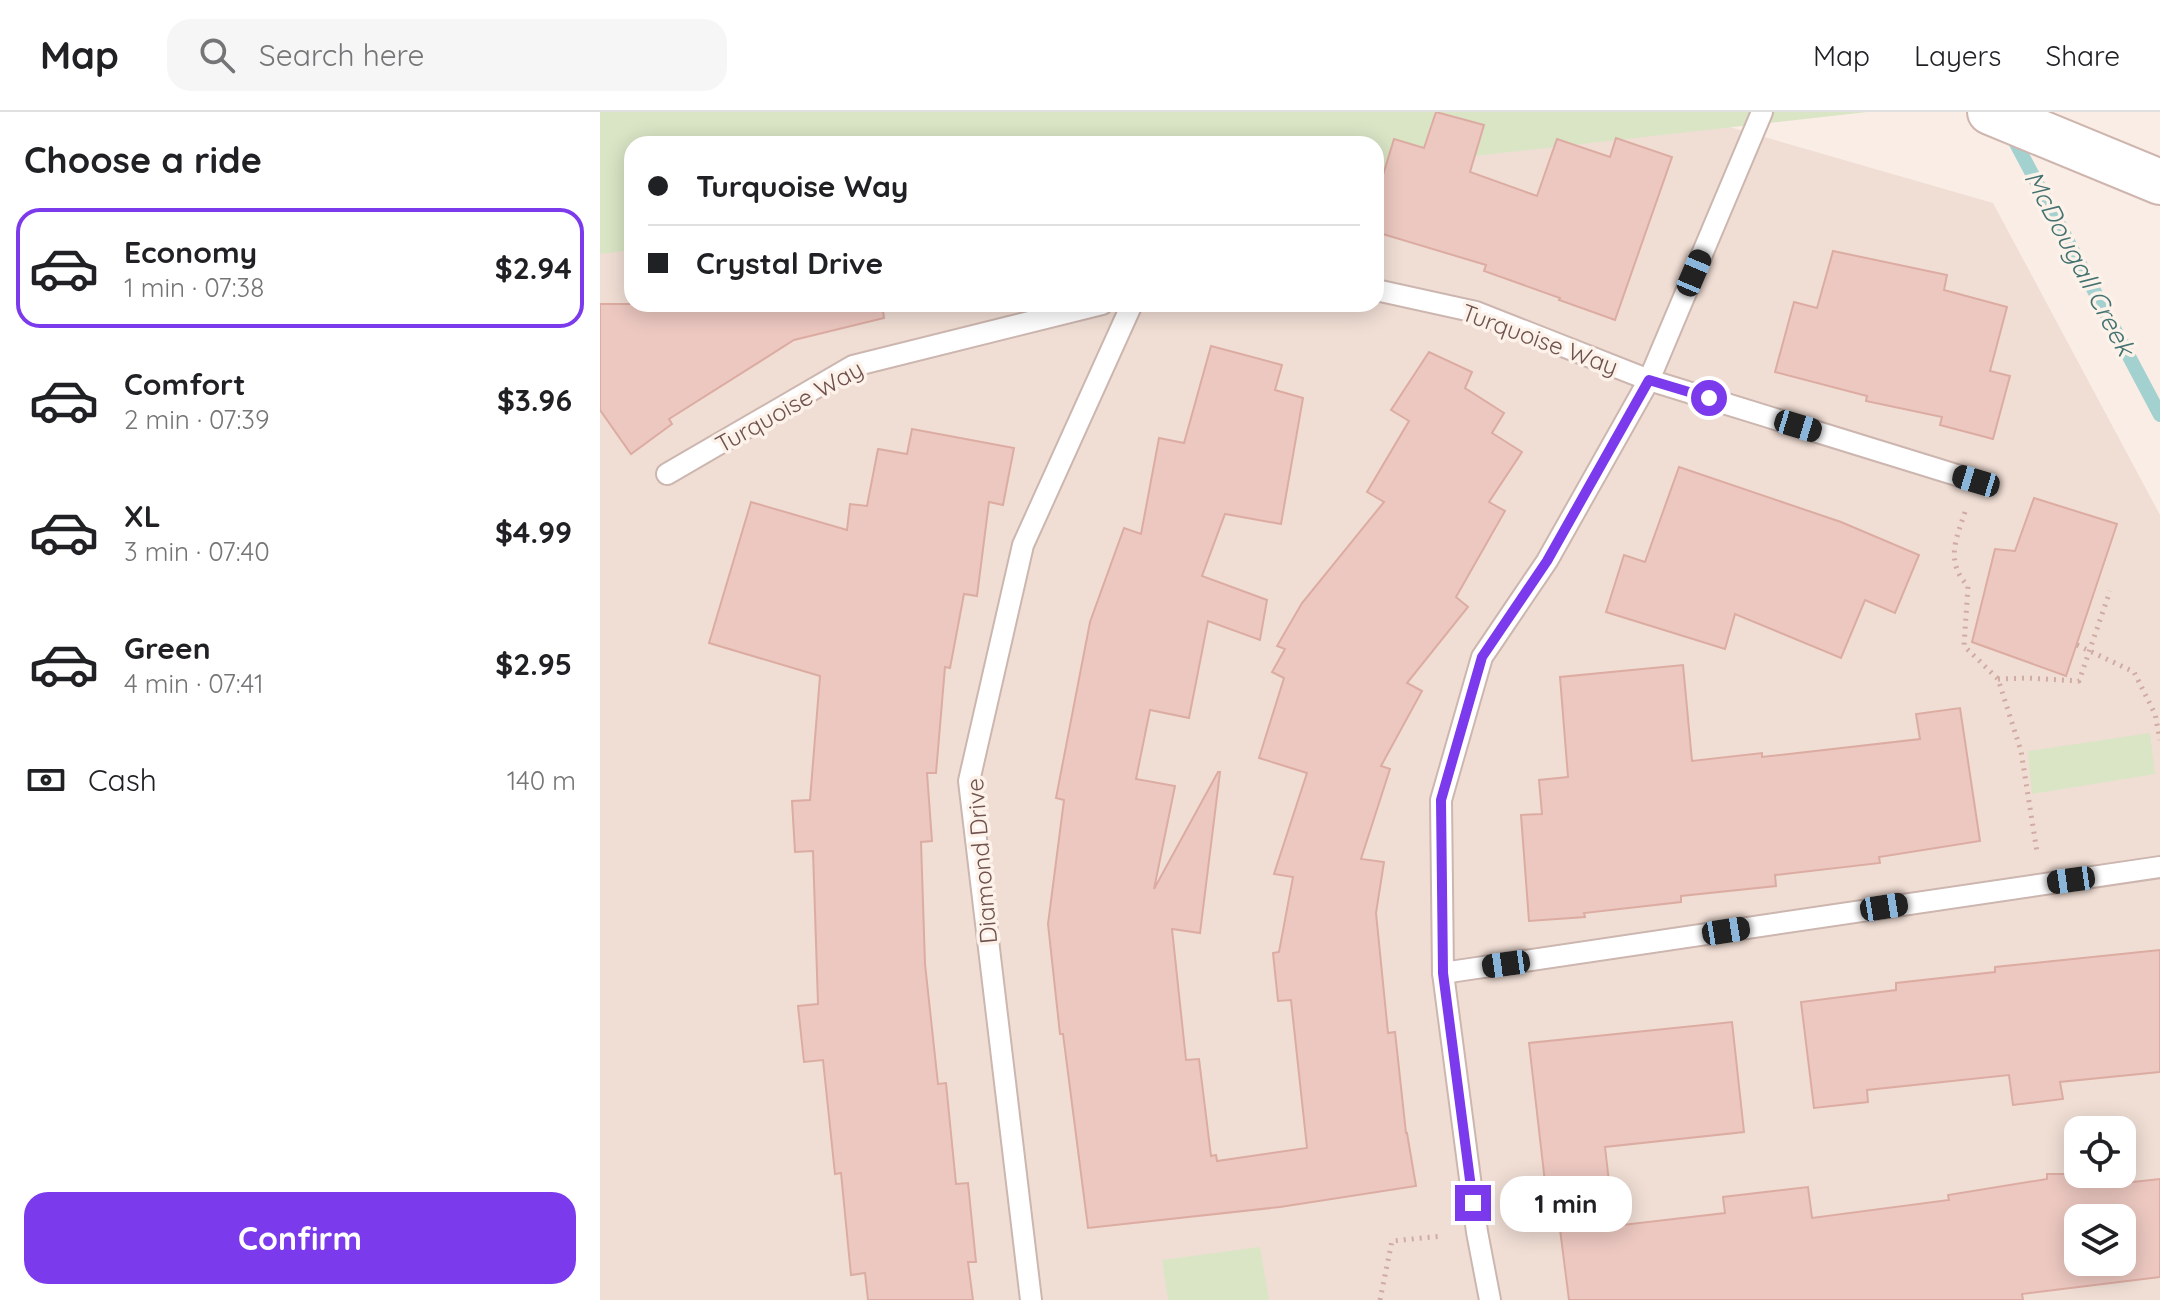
<!DOCTYPE html>
<html lang="en">
<head>
<meta charset="utf-8">
<style>
	body { margin:0; font-family:Quicksand,sans-serif; background:#f6f6f6; color:#202124; height:100vh; display:flex; flex-direction:column; font-size:30px; white-space:nowrap }
	* { box-sizing:border-box; margin:0 }
	p { font-size:26px; color:#757577 }
	.icon { flex:none; width:44px; height:44px; fill:none; stroke:currentColor; stroke-width:2; stroke-linecap:round; stroke-linejoin:round }
	.map { position:relative; flex:1; overflow:hidden }
	.drawer { display:flex; flex-direction:column; background:#fff; width:600px }
	.drawer>* { flex:none }
	.top-card { position:absolute; left:24px; top:24px; width:760px; height:176px; border-radius:24px; box-shadow:0 4px 20px #0003; display:grid; align-content:center; height:176px; padding:0 24px; background:#fff }
	.fabs { position:absolute; left:1464px; top:1004px; display:grid; gap:16px }
	.fabs a { display:grid; place-items:center; width:72px; height:72px; border-radius:16px; background:#fff; box-shadow:0 4px 20px #0003; font-size:40px }
	.end { position:absolute; width:36px; height:36px; margin:-18px; border:10px solid #7c3aed; background:#fff; box-shadow:0 0 0 4px #fff }
	.from { border-radius:50% }
	.bubble { position:absolute; height:56px; border-radius:24px; background:#fff; box-shadow:0 4px 20px #0003; font-size:26px; font-weight:700; line-height:56px; text-align:center }
	.car { position:absolute; width:24px; height:48px; margin:-24px -12px; border-radius:10px; box-shadow:0 0 6px 2px #0007; background:linear-gradient(#222 24%,#8ab4d8 0 40%,#222 0 76%,#8ab4d8 0 86%,#222 0) }
	.top-card b { display:flex; align-items:center; gap:28px; height:76px; font-size:30px }
	.top-card b+b { border-top:2px solid #e0e0e0 }
	.top-card i { width:20px; height:20px; background:#202124 }
	ul { padding:0; list-style:none }
	li { display:flex; align-items:center; gap:24px; height:120px; margin:0 16px 12px; padding:0 8px; border:4px solid transparent; border-radius:24px }
	li div { flex:1 }
	li b { display:block; font-size:30px }
	li em { font-style:normal; font-weight:700 }
	li.current { border-color:#7c3aed }
	li>.icon { width:72px; height:72px; stroke-width:1.5 }
	h2 { padding:0 24px; font-size:36px; line-height:96px }
	.pay { display:flex; align-items:center; gap:20px; height:88px; padding:0 24px; font-size:30px }
	.pay p { margin-inline-start:auto }
	.primary-button { display:flex; gap:16px; margin-top:auto; padding:16px 24px }
	.primary-button a { flex:1; height:92px; border-radius:24px; background:#7c3aed; color:#fff; font-size:32px; font-weight:700; line-height:92px; text-align:center }
	header { display:flex; align-items:center; gap:48px; box-sizing:border-box; height:112px; padding:0 40px; background:#fff; border-bottom:2px solid #e0e0e0 }
	header strong { font-size:38px }
	nav { display:flex; gap:44px; margin-inline-start:auto; font-size:28px }
	.search { width:560px; height:72px; background:#f6f6f6; display:flex; align-items:center; gap:20px; box-sizing:border-box; padding:0 28px; border-radius:24px; color:#757577; font-size:30px }
	main { display:flex; flex:1; min-height:0 }
	.map>svg:first-child { display:block }
	.residential { fill:#f0ded4; fill-rule:evenodd }
	.green { fill:#d9e5c5 }
	.lines { fill:none; stroke-linecap:round; stroke-linejoin:round }
	.stream { stroke:#a3d1cf; stroke-width:14 }
	.building { fill:#ecc8c0; stroke:#dcaca2; stroke-width:2; fill-rule:evenodd }
	.lane-casing { stroke:#ccb6af; stroke-width:24 }
	.secondary-casing { stroke:#ceb5ad; stroke-width:48 }
	.path { stroke:#d0aba3; stroke-width:5; stroke-dasharray:2 6; stroke-linecap:butt }
	.lane { stroke:#fff; stroke-width:20 }
	.secondary { stroke:#fff; stroke-width:44 }
	.route { stroke:#7c3aed; stroke-width:10 }
	.labels { text-anchor:middle; dominant-baseline:central; stroke-width:7; stroke-linejoin:round; paint-order:stroke }
	.street-label { font-size:24px; fill:#6f524d; stroke:#fdf2ea }
	.water-label { font-size:26px; font-style:italic; fill:#437271; stroke:#fdf2ea }
</style>
</head>
<body>
<header>
<strong>Map</strong>
<div class="search"><svg class="icon" aria-label="search" viewBox="0 0 24 24"><circle cx="10" cy="10" r="6"/><path d="M15 15l6 6"/></svg>Search here</div>
<nav><a>Map</a><a>Layers</a><a>Share</a></nav>
</header>
<main>
<section class="drawer">
<h2>Choose a ride</h2>
<ul>
<li class="current"><svg class="icon" aria-label="car" viewBox="0 0 24 24"><path d="M5 17H2v-5l4-1 3-4h7l3 4 3 1v5h-3M9 17h6M6 11h13"/><circle cx="7" cy="17" r="2"/><circle cx="17" cy="17" r="2"/></svg><div><b>Economy</b><p>1 min · 07:38</p></div><em>$2.94</em></li>
<li><svg class="icon" aria-label="car" viewBox="0 0 24 24"><path d="M5 17H2v-5l4-1 3-4h7l3 4 3 1v5h-3M9 17h6M6 11h13"/><circle cx="7" cy="17" r="2"/><circle cx="17" cy="17" r="2"/></svg><div><b>Comfort</b><p>2 min · 07:39</p></div><em>$3.96</em></li>
<li><svg class="icon" aria-label="car" viewBox="0 0 24 24"><path d="M5 17H2v-5l4-1 3-4h7l3 4 3 1v5h-3M9 17h6M6 11h13"/><circle cx="7" cy="17" r="2"/><circle cx="17" cy="17" r="2"/></svg><div><b>XL</b><p>3 min · 07:40</p></div><em>$4.99</em></li>
<li><svg class="icon" aria-label="car" viewBox="0 0 24 24"><path d="M5 17H2v-5l4-1 3-4h7l3 4 3 1v5h-3M9 17h6M6 11h13"/><circle cx="7" cy="17" r="2"/><circle cx="17" cy="17" r="2"/></svg><div><b>Green</b><p>4 min · 07:41</p></div><em>$2.95</em></li>
</ul>
<div class="pay"><svg class="icon" aria-label="cash" viewBox="0 0 24 24"><path d="M3 7h18v10H3z"/><circle cx="12" cy="12" r="2"/></svg>Cash<p>140 m</p></div>
<div class="primary-button"><a>Confirm</a></div>
</section>
<div class="map">
<svg width="1560" height="1188" viewBox="0 0 1560 1188">
	<rect width="100%" height="100%" fill="#f9ede5"/>
	<!-- residential -->
	<path class="residential" d="M 1078,0 L 1393,91 L 1560,403 L 1560,1188 L 0,1188 L 0,85 L 32,64 L 32,192 L 776,192 L 776,32 ZM 1478,1018 L 1522,1018 L 1522,1062 L 1478,1062 ZM 1478,1106 L 1522,1106 L 1522,1150 L 1478,1150 Z"/>
	<!-- green -->
	<g class="green">
		<path d="M 0,0 L 1267,0 L 776,55 L 776,32 L 32,32 L 32,138 L 0,142 Z"/>
		<path d="M 1550,621 L 1555,662 L 1432,682 L 1428,639 Z"/>
		<path d="M 660,1135 L 669,1188 L 568,1188 L 562,1148 Z"/>
	</g>
	<g class="lines">
		<!-- stream -->
		<path class="stream" d="M 1411,22 L 1560,303"/>
	</g>
	<!-- building -->
	<g class="building">
		<path d="M 836,0 L 884,13 L 870,60 L 937,84 L 957,27 L 1010,45 L 1016,26 L 1072,45 L 1015,208 L 959,188 L 960,186 L 884,159 L 886,153 L 776,120 L 776,86 L 794,27 L 824,36 Z"/>
		<path d="M 1233,139 L 1347,163 L 1344,178 L 1407,195 L 1390,259 L 1410,264 L 1393,327 L 1340,313 L 1342,305 L 1266,289 L 1267,284 L 1175,260 L 1194,190 L 1217,196 Z"/>
		<path d="M 0,192 L 282,192 L 284,206 L 194,228 L 69,307 L 72,312 L 31,342 L 0,298 Z"/>
		<path d="M 611,234 L 682,253 L 675,278 L 703,286 L 681,412 L 625,402 L 602,464 L 667,488 L 660,528 L 608,509 L 589,606 L 550,598 L 536,667 L 575,674 L 554,777 L 618,660 L 620,660 L 600,821 L 572,817 L 586,948 L 599,947 L 611,1044 L 616,1043 L 617,1049 L 707,1036 L 691,888 L 678,889 L 673,841 L 679,840 L 693,765 L 674,762 L 707,661 L 659,646 L 684,566 L 672,560 L 685,537 L 677,534 L 702,491 L 784,390 L 767,380 L 809,309 L 791,298 L 829,240 L 872,260 L 865,276 L 904,301 L 892,321 L 922,340 L 889,390 L 905,399 L 856,485 L 868,495 L 807,571 L 822,579 L 781,654 L 790,657 L 761,747 L 784,750 L 776,801 L 788,921 L 795,920 L 806,1021 L 807,1021 L 816,1074 L 680,1095 L 488,1116 L 463,922 L 460,922 L 448,812 L 464,688 L 456,686 L 490,510 L 524,416 L 541,422 L 559,326 L 584,331 Z"/>
		<path d="M 312,317 L 414,336 L 403,393 L 389,390 L 377,484 L 364,482 L 350,556 L 345,555 L 336,661 L 327,661 L 332,729 L 321,730 L 325,852 L 338,972 L 346,971 L 356,1072 L 368,1071 L 376,1150 L 368,1150 L 373,1188 L 268,1188 L 265,1161 L 251,1163 L 241,1061 L 235,1062 L 223,948 L 204,950 L 198,894 L 218,892 L 213,739 L 195,740 L 192,689 L 210,688 L 220,564 L 109,531 L 151,390 L 247,418 L 250,392 L 267,394 L 278,337 L 307,342 Z"/>
		<path d="M 1079,355 L 1241,410 L 1319,443 L 1295,501 L 1265,488 L 1241,546 L 1135,502 L 1125,537 L 1006,500 L 1024,443 L 1045,450 Z"/>
		<path d="M 1434,386 L 1517,412 L 1466,564 L 1372,530 L 1395,437 L 1415,439 Z"/>
		<path d="M 1083,553 L 1092,649 L 1162,641 L 1162,645 L 1320,627 L 1316,602 L 1360,596 L 1380,729 L 1279,745 L 1280,751 L 1175,763 L 1176,774 L 1081,784 L 1081,790 L 984,801 L 985,805 L 929,809 L 921,703 L 942,702 L 939,668 L 968,665 L 960,565 Z"/>
		<path d="M 1560,838 L 1560,960 L 1460,970 L 1463,987 L 1413,993 L 1409,963 L 1267,978 L 1268,990 L 1214,996 L 1201,890 L 1296,878 L 1296,871 L 1395,860 L 1395,855 Z"/>
		<path d="M 1132,910 L 1144,1020 L 1005,1035 L 1014,1114 L 1125,1101 L 1123,1085 L 1208,1075 L 1212,1106 L 1349,1088 L 1348,1083 L 1447,1067 L 1447,1062 L 1505,1062 L 1506,1073 L 1560,1067 L 1560,1165 L 1422,1182 L 1423,1188 L 969,1188 L 955,1078 L 946,1079 L 929,931 ZM 1478,1106 L 1522,1106 L 1522,1150 L 1478,1150 Z"/>
	</g>
	<g class="lines">
		<!-- lane casing -->
		<g class="lane-casing">
			<g id="lane">
				<path d="M 776,178 L 876,200 L 1049,268 L 1376,369"/>
				<path d="M 67,362 L 253,254 L 502,192"/>
				<path d="M 843,861 L 1560,755"/>
				<path d="M 431,1188 L 369,669 L 423,433 L 532,192"/>
				<path d="M 890,1188 L 877,1120 L 843,861 L 841,688 L 882,545 L 947,449 L 1049,268 L 1162,0"/>
			</g>
		</g>
		<!-- secondary casing -->
		<g class="secondary-casing">
			<path id="secondary" d="M 1390,0 L 1560,70"/>
		</g>
		<!-- path -->
		<g class="path">
			<path d="M 1365,400 C 1356,427 1345,450 1368,474 L 1364,534 L 1398,567 L 1421,639 L 1437,740"/>
			<path d="M 1477,533 L 1534,560 L 1555,602 L 1560,628"/>
			<path d="M 1398,567 L 1427,566 L 1479,569 L 1510,479"/>
			<path d="M 780,1188 L 792,1129 L 843,1124"/>
		</g>
		<!-- lane -->
		<use href="#lane" class="lane"/>
		<!-- secondary -->
		<use href="#secondary" class="secondary"/>
	</g>
	<g class="lines">
		<!-- route -->
		<path class="route" d="M 873,1091 L 843,861 L 841,688 L 882,545 L 947,449 L 1049,268 L 1109,286"/>
	</g>
	<g class="labels">
		<!-- street labels -->
		<g class="street-label">
			<text transform="translate(940 227) rotate(20)">Turquoise Way</text>
			<text transform="translate(189 294) rotate(-29)">Turquoise Way</text>
			<text transform="translate(381 749) rotate(-95)">Diamond Drive</text>
		</g>
		<!-- water labels -->
		<g class="water-label">
			<text transform="translate(1480 151) rotate(62)">McDougall Creek</text>
		</g>
	</g>
</svg>
<div class="fabs">
<a><svg class="icon" aria-label="locate" viewBox="0 0 24 24"><circle cx="12" cy="12" r="6"/><path d="M12 2v4M12 18v4M2 12h4M18 12h4"/></svg></a>
<a><svg class="icon" aria-label="layers" viewBox="0 0 24 24"><path d="M12 4l9 5-9 5-9-5zM3 14l9 5 9-5"/></svg></a>
</div>
<i class="end from" style="left:1109px;top:286px"></i>
<i class="end" style="left:873px;top:1091px"></i>
<div class="bubble" style="left:900px;top:1064px;width:132px">1 min</div>
<i class="car" style="left:1094px;top:161px;rotate:23deg"></i>
<i class="car" style="left:1198px;top:314px;rotate:107deg"></i>
<i class="car" style="left:1376px;top:369px;rotate:287deg"></i>
<i class="car" style="left:1471px;top:768px;rotate:262deg"></i>
<i class="car" style="left:1284px;top:795px;rotate:81deg"></i>
<i class="car" style="left:1126px;top:819px;rotate:81deg"></i>
<i class="car" style="left:906px;top:852px;rotate:262deg"></i>
<div class="top-card">
<b><i class="from"></i>Turquoise Way</b>
<b><i></i>Crystal Drive</b>
</div>
</div>
</main>
</body>
</html>
